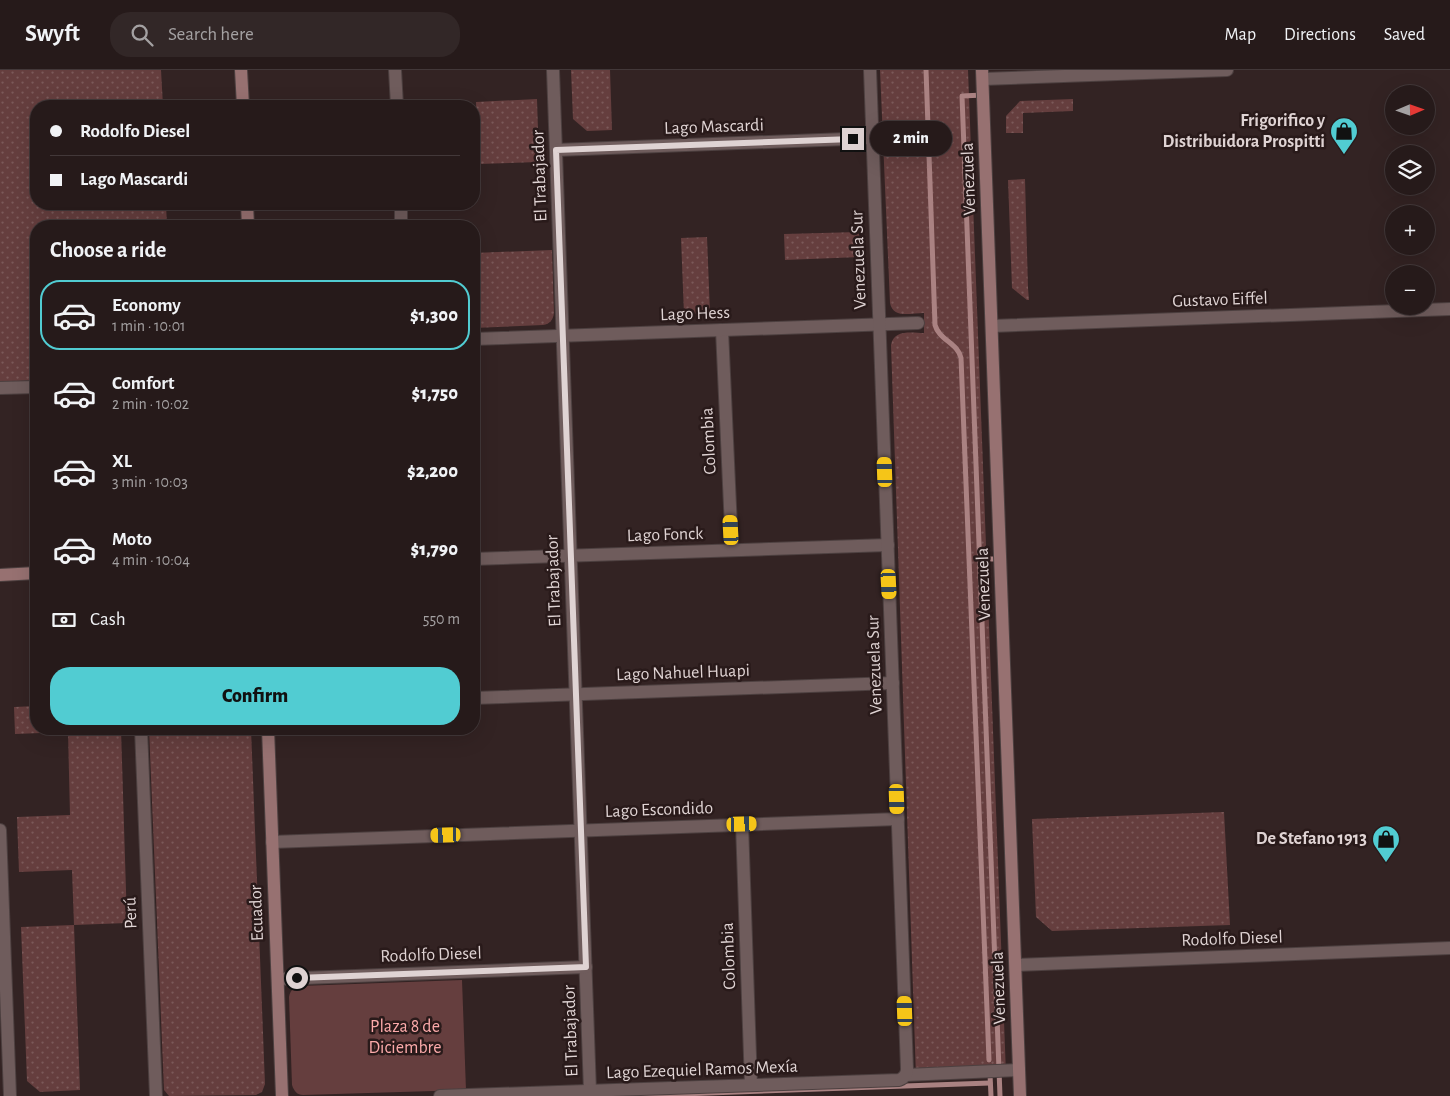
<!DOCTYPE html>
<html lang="en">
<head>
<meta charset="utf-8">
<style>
	body { margin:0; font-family:"Alegreya Sans",sans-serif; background:#322727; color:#f1f3f6; height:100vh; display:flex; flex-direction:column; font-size:19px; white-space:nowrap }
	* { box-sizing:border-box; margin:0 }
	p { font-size:16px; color:#a4a1a2 }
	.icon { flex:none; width:28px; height:28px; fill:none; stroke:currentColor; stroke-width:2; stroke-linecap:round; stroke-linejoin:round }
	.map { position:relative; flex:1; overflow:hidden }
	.sheet { position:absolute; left:30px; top:150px; width:450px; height:515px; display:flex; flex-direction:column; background:#261a1a; border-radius:20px; box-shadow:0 5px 20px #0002,0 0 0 1px #423839 }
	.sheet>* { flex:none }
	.banner { position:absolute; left:30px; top:30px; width:450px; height:110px; border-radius:20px; box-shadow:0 5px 20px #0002,0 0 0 1px #423839; display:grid; align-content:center; height:110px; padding:0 20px; background:#261a1a }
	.needle { width:32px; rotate:88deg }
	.tools { position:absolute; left:1385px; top:15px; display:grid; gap:10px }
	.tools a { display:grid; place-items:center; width:50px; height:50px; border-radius:50%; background:#261a1a; box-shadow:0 5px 20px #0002,0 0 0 1px #423839; font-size:25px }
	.end { position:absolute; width:22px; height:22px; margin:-11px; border:6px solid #dfd3d3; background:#111; box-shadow:0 0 0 2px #111 }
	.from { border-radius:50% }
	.bubble { position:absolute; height:35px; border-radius:18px; background:#261a1a; box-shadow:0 5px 20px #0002,0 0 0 1px #423839; font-size:16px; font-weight:800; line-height:35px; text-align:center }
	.car { position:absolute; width:15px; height:30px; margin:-15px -8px; border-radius:6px; box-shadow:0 0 4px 1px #0007; background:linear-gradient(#f5c518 24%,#345 0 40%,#f5c518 0 76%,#345 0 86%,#f5c518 0) }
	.banner b { display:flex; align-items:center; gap:18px; height:48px; font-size:19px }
	.banner b+b { border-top:1px solid #423839 }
	.banner i { width:12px; height:12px; background:#f1f3f6 }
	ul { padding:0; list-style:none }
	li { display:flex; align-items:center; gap:15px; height:70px; margin:0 10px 8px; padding:0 10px; border:2px solid transparent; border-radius:20px }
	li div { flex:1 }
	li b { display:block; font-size:19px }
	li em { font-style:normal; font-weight:800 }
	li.on { border-color:#51ccd2 }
	li>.icon { width:45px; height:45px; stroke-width:1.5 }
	h2 { padding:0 20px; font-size:22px; line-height:60px }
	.pay { display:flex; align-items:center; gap:12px; height:55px; padding:0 20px; font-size:19px }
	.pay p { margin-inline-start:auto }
	.action { display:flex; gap:10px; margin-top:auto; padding:10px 20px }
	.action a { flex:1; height:58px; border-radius:20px; background:#51ccd2; color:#111; font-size:20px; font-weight:800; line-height:58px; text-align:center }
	header { display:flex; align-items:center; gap:30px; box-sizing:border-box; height:70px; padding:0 25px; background:#261a1a; border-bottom:1px solid #423839 }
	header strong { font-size:24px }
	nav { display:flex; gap:28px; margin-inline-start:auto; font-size:18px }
	.search { width:350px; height:45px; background:#322727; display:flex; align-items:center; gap:12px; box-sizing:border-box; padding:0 18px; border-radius:20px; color:#a4a1a2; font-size:19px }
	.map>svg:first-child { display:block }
	.grass { fill:url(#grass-dots) }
	.park { fill:#653e3e }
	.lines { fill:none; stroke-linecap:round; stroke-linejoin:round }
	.stream { stroke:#aa8282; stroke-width:5 }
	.street-casing { stroke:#4d4040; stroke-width:14 }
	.secondary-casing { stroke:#4d4040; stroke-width:14 }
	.street { stroke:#6f5c5c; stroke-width:12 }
	.secondary { stroke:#977171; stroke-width:12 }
	.route { stroke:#dfd3d3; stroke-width:6 }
	.labels { text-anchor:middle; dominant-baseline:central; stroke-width:5; stroke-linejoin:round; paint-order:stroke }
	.poi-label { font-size:18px; font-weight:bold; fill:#dfd3d3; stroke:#291a1a; text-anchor:end }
	.street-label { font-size:18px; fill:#dfd3d3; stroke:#291a1a }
	.park-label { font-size:18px; fill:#fcaaaa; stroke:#291a1a }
</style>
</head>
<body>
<header>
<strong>Swyft</strong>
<div class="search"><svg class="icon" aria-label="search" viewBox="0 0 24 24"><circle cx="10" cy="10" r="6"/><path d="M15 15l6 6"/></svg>Search here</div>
<nav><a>Map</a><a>Directions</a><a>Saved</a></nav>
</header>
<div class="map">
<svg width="1450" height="1026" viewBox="0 0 1450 1026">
	<defs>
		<pattern id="grass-dots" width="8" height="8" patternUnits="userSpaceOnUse" patternTransform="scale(1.25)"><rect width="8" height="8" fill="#653e3e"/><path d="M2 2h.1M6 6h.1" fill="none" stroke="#7b5959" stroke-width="1.8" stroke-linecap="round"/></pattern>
	</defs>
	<rect width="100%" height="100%" fill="#332323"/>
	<!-- grass -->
	<g class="grass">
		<path d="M 0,0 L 161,0 L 163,36 L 36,36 L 36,134 L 166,134 L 167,156 L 36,156 L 36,310 L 0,312 Z"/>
		<path d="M 571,0 L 610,0 L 612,60 L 587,61 L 573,49 Z"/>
		<path d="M 880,0 L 968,0 L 1006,1004 L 916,1007 L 891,275 C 894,259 912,263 924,263 L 924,243 C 911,243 893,249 890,233 Z"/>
		<path d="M 537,29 L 539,92 L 478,94 L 479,126 L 474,126 L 474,94 L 478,94 L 476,32 Z"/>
		<path d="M 1073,29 L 1073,41 L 1023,43 L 1023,63 L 1006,63 L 1006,46 L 1020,31 Z"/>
		<path d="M 1025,109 L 1028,218 L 1029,230 L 1027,230 L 1012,218 L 1008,110 Z"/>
		<path d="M 859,162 L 860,187 L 785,190 L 784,164 Z"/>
		<path d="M 707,167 L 710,243 L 684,244 L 681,168 Z"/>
		<path d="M 552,180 L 554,243 C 553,250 550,254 543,255 L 474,258 L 474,183 Z"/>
		<path d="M 36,636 L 36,659 L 121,659 L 127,853 L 74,855 L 80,1020 L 40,1022 L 27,1011 L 21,857 L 74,855 L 72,800 L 19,802 L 17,747 L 70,745 L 68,662 L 15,664 L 14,637 Z"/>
		<path d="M 149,659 L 251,659 L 265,1014 L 262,1022 L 256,1025 L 169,1026 L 164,1020 Z"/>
		<path d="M 1224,742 L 1230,855 L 1052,861 L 1036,847 L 1032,749 Z"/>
	</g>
	<!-- park -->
	<path class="park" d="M 462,910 L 466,1020 L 303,1025 C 297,1025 294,1021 292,1015 L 289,927 C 290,921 293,917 300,916 Z"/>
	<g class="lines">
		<!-- stream -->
		<g class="stream">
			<path d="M 926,0 L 935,255 C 939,270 958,273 961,288 L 989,990"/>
			<path d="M 983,25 L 962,26 L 1000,1026"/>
			<path d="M 980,489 L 1000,489"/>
			<path d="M 990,1004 L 991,1026"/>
			<path d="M 625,1026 L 990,1013"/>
		</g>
		<!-- street casing -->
		<g class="street-casing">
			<g id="street">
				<path d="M 395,0 L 397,36"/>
				<path d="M 553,0 L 590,1021"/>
				<path d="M 983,9 L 1227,0"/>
				<path d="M 556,80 L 872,68"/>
				<path d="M 401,134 L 401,156"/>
				<path d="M 992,256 L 1450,239"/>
				<path d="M 722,260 L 732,480"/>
				<path d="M 474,269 L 918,253"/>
				<path d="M 0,318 L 36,317"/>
				<path d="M 474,489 L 888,475"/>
				<path d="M 474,628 L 893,613"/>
				<path d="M 141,659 L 156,1026"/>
				<path d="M 742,754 L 751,1015"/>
				<path d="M 0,760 L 10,1026"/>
				<path d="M 272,772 L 898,749"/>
				<path d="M 1016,895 L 1450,878"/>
				<path d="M 278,909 L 586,897"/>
				<path d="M 906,1005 L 1019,1000"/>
				<path d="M 440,1026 L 899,1010 C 904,1008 907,1005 907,999 L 870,0"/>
			</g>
		</g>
		<!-- secondary casing -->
		<g class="secondary-casing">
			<g id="secondary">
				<path d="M 241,0 L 243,36"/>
				<path d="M 982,0 L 1020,1026"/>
				<path d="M 247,134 L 248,156"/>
				<path d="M 0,505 L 36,503"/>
				<path d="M 268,659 L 282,1026"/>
			</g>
		</g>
		<!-- street -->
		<use href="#street" class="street"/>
		<!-- secondary -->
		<use href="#secondary" class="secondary"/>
	</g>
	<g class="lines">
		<!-- route -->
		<path class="route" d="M 297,908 L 586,897 L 556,80 L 853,69"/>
	</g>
	<!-- icons -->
	<defs>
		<g id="shop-pin" transform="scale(1.4375)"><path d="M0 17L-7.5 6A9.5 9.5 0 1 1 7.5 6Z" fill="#51ccd2" stroke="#291a1a"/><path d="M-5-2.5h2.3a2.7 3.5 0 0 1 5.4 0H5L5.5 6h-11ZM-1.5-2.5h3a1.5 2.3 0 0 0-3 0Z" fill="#111"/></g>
	</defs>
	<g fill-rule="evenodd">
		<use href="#shop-pin" x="1344" y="61"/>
		<use href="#shop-pin" x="1386" y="769"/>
	</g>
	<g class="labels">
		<!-- poi labels -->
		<g class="poi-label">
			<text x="1325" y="51">Frigorifico y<tspan x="1325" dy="21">Distribuidora Prospitti</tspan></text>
			<text x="1367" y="769">De Stefano 1913</text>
		</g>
		<!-- street labels -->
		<g class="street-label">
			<text transform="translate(714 57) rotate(-2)">Lago Mascardi</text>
			<text transform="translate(540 106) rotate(-92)">El Trabajador</text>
			<text transform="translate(969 109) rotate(-92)">Venezuela</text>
			<text transform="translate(859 190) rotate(-92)">Venezuela Sur</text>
			<text transform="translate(1220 230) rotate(-2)">Gustavo Eiffel</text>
			<text transform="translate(695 244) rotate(-2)">Lago Hess</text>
			<text transform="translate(709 371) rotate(-93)">Colombia</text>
			<text transform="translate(665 465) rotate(-2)">Lago Fonck</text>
			<text transform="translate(554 511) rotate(-92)">El Trabajador</text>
			<text transform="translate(984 514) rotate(-92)">Venezuela</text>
			<text transform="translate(875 595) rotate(-92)">Venezuela Sur</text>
			<text transform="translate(683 603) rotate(-2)">Lago Nahuel Huapi</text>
			<text transform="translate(659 740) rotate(-2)">Lago Escondido</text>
			<text transform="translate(131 843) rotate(-92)">Perú</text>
			<text transform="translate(257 843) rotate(-92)">Ecuador</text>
			<text transform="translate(1232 869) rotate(-2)">Rodolfo Diesel</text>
			<text transform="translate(431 885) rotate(-2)">Rodolfo Diesel</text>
			<text transform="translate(729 886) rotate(-92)">Colombia</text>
			<text transform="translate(999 918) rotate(-92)">Venezuela</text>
			<text transform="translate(571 961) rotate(-92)">El Trabajador</text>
			<text transform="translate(702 1000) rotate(-2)">Lago Ezequiel Ramos Mexía</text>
		</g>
		<!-- park labels -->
		<g class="park-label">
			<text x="405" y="957">Plaza 8 de<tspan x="405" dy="21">Diciembre</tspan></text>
		</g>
	</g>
</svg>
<div class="tools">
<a><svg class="needle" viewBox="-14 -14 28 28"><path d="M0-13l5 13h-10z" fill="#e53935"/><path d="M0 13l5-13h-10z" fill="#a4a1a2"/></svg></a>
<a><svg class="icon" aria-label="layers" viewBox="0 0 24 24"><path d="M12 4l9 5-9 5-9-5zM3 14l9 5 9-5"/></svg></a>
<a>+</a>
<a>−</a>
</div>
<i class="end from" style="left:297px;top:908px"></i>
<i class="end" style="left:853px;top:69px"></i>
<div class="bubble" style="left:870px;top:51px;width:82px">2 min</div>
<i class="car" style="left:885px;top:402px;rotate:358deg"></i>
<i class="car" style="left:731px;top:460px;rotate:357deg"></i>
<i class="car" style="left:889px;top:514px;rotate:177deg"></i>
<i class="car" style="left:897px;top:729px;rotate:178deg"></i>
<i class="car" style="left:742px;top:754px;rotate:88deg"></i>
<i class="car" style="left:446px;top:765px;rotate:268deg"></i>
<i class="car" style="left:905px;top:941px;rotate:358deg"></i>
<div class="banner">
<b><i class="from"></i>Rodolfo Diesel</b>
<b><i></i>Lago Mascardi</b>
</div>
<section class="sheet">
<h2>Choose a ride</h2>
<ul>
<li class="on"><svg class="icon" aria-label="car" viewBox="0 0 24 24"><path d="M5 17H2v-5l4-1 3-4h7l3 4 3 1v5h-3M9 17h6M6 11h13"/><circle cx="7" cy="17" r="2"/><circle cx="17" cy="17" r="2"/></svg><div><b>Economy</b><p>1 min · 10:01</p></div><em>$1,300</em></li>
<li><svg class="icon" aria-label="car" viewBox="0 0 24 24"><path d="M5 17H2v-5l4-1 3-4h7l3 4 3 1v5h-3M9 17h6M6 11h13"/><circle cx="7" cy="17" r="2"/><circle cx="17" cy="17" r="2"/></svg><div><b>Comfort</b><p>2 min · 10:02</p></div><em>$1,750</em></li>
<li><svg class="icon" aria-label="car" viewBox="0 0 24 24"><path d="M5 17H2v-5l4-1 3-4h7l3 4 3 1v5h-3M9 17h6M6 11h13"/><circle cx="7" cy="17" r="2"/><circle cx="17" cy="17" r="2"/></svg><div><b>XL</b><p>3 min · 10:03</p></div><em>$2,200</em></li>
<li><svg class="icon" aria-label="car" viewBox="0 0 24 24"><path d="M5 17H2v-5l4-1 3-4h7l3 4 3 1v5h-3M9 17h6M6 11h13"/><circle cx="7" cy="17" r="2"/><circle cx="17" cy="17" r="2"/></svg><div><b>Moto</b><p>4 min · 10:04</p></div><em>$1,790</em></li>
</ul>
<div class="pay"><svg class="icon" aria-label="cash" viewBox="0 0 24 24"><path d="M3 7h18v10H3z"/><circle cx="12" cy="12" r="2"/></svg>Cash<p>550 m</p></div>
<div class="action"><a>Confirm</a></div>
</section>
</div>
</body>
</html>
